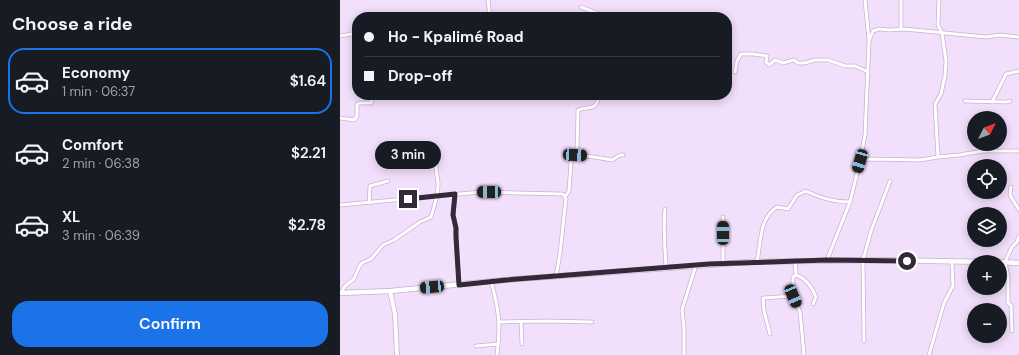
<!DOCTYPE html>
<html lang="en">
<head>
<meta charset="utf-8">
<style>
	body { margin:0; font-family:"DM Sans",sans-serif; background:#242831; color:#f1f3f6; height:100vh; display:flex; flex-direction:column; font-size:15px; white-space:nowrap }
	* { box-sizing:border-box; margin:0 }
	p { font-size:13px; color:#9ea1a6 }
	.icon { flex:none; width:22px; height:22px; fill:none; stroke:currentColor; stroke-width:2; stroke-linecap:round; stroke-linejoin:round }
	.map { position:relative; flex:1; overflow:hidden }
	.drawer { display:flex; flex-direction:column; background:#171b24; width:340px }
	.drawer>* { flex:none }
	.banner { position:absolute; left:12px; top:12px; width:380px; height:88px; border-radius:16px; box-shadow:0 2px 10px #0003; display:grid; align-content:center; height:88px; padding:0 12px; background:#171b24 }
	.needle { width:26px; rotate:48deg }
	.controls { position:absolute; left:627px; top:111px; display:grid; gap:8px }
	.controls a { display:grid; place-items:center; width:40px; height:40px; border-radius:50%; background:#171b24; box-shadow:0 2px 10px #0003; font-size:20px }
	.end { position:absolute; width:18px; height:18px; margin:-9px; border:5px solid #332937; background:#fff; box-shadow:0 0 0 2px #fff }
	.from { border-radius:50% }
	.bubble { position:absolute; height:28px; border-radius:14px; background:#171b24; box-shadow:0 2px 10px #0003; font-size:13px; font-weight:600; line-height:28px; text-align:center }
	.car { position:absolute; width:12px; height:24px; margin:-12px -6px; border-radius:5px; box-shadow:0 0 3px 1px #0007; background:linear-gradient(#222 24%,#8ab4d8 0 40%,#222 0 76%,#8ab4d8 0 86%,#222 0) }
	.banner b { display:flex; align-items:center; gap:14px; height:38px; font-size:15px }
	.banner b+b { border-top:1px solid #363941 }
	.banner i { width:10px; height:10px; background:#f1f3f6 }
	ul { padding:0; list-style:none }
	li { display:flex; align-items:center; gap:12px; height:66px; margin:0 8px 6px; padding:0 4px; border:2px solid transparent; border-radius:16px }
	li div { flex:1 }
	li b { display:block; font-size:15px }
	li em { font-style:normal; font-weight:600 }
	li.current { border-color:#1a73e8 }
	li>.icon { width:36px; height:36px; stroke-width:1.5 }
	h2 { padding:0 12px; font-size:18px; line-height:48px }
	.primary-button { display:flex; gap:8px; margin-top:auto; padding:8px 12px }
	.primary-button a { flex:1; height:46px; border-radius:16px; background:#1a73e8; color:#fff; font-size:16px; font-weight:600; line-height:46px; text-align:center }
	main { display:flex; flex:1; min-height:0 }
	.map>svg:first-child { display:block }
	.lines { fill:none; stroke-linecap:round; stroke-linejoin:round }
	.minor-casing { stroke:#c8b1d3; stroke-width:4.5 }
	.tertiary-casing { stroke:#c8b1d3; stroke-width:5.5 }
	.secondary-casing { stroke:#c8b1d3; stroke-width:6 }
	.minor { stroke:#fff; stroke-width:3 }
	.tertiary { stroke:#fff; stroke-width:4 }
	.secondary { stroke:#fff; stroke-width:4.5 }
	.route { stroke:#332937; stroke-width:5 }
</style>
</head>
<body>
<main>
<section class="drawer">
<h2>Choose a ride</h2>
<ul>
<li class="current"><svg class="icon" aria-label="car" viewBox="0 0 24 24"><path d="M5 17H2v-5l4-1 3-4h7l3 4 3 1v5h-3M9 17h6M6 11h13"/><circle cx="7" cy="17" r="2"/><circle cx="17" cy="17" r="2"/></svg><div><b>Economy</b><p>1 min · 06:37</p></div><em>$1.64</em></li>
<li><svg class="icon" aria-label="car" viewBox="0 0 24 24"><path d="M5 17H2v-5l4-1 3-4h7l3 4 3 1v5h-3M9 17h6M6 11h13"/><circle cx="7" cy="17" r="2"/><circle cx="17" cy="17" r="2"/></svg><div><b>Comfort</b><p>2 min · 06:38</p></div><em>$2.21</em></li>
<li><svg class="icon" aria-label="car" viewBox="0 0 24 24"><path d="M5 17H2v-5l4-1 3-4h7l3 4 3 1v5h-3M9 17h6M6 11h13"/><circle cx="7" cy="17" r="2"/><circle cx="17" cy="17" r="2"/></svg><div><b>XL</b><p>3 min · 06:39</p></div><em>$2.78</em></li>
</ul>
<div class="primary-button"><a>Confirm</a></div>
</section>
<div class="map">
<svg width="679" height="355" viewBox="0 0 679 355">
	<rect width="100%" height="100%" fill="#f2dffb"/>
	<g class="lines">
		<!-- minor casing -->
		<g class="minor-casing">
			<g id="minor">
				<path d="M 148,0 L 150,17"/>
				<path d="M 525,0 L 529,40"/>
				<path d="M 561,0 L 561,29"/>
				<path d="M 241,7 L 267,17"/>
				<path d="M 0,36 L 17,33"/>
				<path d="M 395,72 L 397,61 L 401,54 L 413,54 L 427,56 L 426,62 L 429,65 L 435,60 L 443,63 L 454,60 L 458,63 L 465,63 L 475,60 L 488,60 L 505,66 L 515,66 L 528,72"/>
				<path d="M 625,101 L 666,102 L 670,101"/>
				<path d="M 652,102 L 666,74 L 679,71"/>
				<path d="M 0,118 L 14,120 L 17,116 L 17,105 L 19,103 L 31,103 L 33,95"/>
				<path d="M 235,155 L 254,157 L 272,160 L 280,155 L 283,155"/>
				<path d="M 598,157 L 595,104 L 601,94 L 605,76 L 606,61 L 602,33 L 598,25 L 599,0"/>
				<path d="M 520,161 L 530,159 L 580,160 L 598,157 L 619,155 L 643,151 L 679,151"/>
				<path d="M 671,187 L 670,195 L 679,210"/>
				<path d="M 115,194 L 113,215 L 116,229 L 116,237 L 119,285"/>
				<path d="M 225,197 L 229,191 L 231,162 L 237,151 L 238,110 C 249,105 256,113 259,95"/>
				<path d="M 29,203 L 30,186 L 48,181"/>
				<path d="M 0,205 L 141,192 L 222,194 L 224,195 L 226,199 L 225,207 L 220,253 L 216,277"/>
				<path d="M 325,209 C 323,228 325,248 326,267"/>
				<path d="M 487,260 L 510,202 L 520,161 L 525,135 L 529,41 L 533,31 L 539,29 L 549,30 L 564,29 L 646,37 L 660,35 L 679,37"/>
				<path d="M 455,261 L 456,275 L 453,277 L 453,296 L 460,312 L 464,355"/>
				<path d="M 417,262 C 421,243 419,218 437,207 L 448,209 L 457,195 L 466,191 C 481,198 493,202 510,202"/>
				<path d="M 383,264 L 383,217"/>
				<path d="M 456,275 C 465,278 473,288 476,297 L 473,304"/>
				<path d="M 151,281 C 159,310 161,326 157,355"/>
				<path d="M 1,293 L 5,286 L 14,279 L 19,267 L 22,263 L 31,259 L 43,245 L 54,240 L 80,222 L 91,217 C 94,206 99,194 98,182 C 97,174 95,169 96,160"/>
				<path d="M 159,322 L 207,321 L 252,322"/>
				<path d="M 181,322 L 182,344"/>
				<path d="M 672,331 L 671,305 L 668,303 L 668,277 L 665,262 L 672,247 L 677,242 L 679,236"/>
				<path d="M 430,334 L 424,311 L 423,298 L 453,296"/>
				<path d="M 524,341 L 523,260 L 531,231 L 550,181"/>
				<path d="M 136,346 L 158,344"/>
				<path d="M 344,355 L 344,327 L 342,310 L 356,265"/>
				<path d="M 589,355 L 604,303 L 613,286 L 612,262"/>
			</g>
		</g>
		<!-- tertiary casing -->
		<g class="tertiary-casing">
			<path id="tertiary" d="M 50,291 L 55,314 L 57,355"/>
		</g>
		<!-- secondary casing -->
		<g class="secondary-casing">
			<g id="secondary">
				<path d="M 660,262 L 679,263"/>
				<path d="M 0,293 L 50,291 L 165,280 L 408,262 L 537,260 L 650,262"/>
			</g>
		</g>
		<!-- minor -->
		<use href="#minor" class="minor"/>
		<!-- tertiary -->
		<use href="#tertiary" class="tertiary"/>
		<!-- secondary -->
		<use href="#secondary" class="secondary"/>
	</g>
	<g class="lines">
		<!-- route -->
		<path class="route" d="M 68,199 L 115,194 L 113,215 L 116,228 L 116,237 L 119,285 L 166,280 L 369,264 L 487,260 L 567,261"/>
	</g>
</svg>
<div class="controls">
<a><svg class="needle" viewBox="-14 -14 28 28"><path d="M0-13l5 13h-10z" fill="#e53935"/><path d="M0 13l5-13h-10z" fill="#9ea1a6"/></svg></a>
<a><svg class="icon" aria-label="locate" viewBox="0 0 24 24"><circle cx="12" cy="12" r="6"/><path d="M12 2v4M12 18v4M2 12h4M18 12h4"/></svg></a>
<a><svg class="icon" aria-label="layers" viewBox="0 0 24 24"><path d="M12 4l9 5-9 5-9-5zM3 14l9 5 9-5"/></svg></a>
<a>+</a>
<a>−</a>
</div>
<i class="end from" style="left:567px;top:261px"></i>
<i class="end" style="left:68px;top:199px"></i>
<div class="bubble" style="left:35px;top:141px;width:66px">3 min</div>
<i class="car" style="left:235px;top:155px;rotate:93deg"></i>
<i class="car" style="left:520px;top:161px;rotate:196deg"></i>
<i class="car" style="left:149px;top:192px;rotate:270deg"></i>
<i class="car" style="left:383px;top:233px;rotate:0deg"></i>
<i class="car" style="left:92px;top:287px;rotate:265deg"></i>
<i class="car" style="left:453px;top:296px;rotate:157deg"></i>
<div class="banner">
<b><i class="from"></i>Ho - Kpalimé Road</b>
<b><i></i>Drop-off</b>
</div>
</div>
</main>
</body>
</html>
